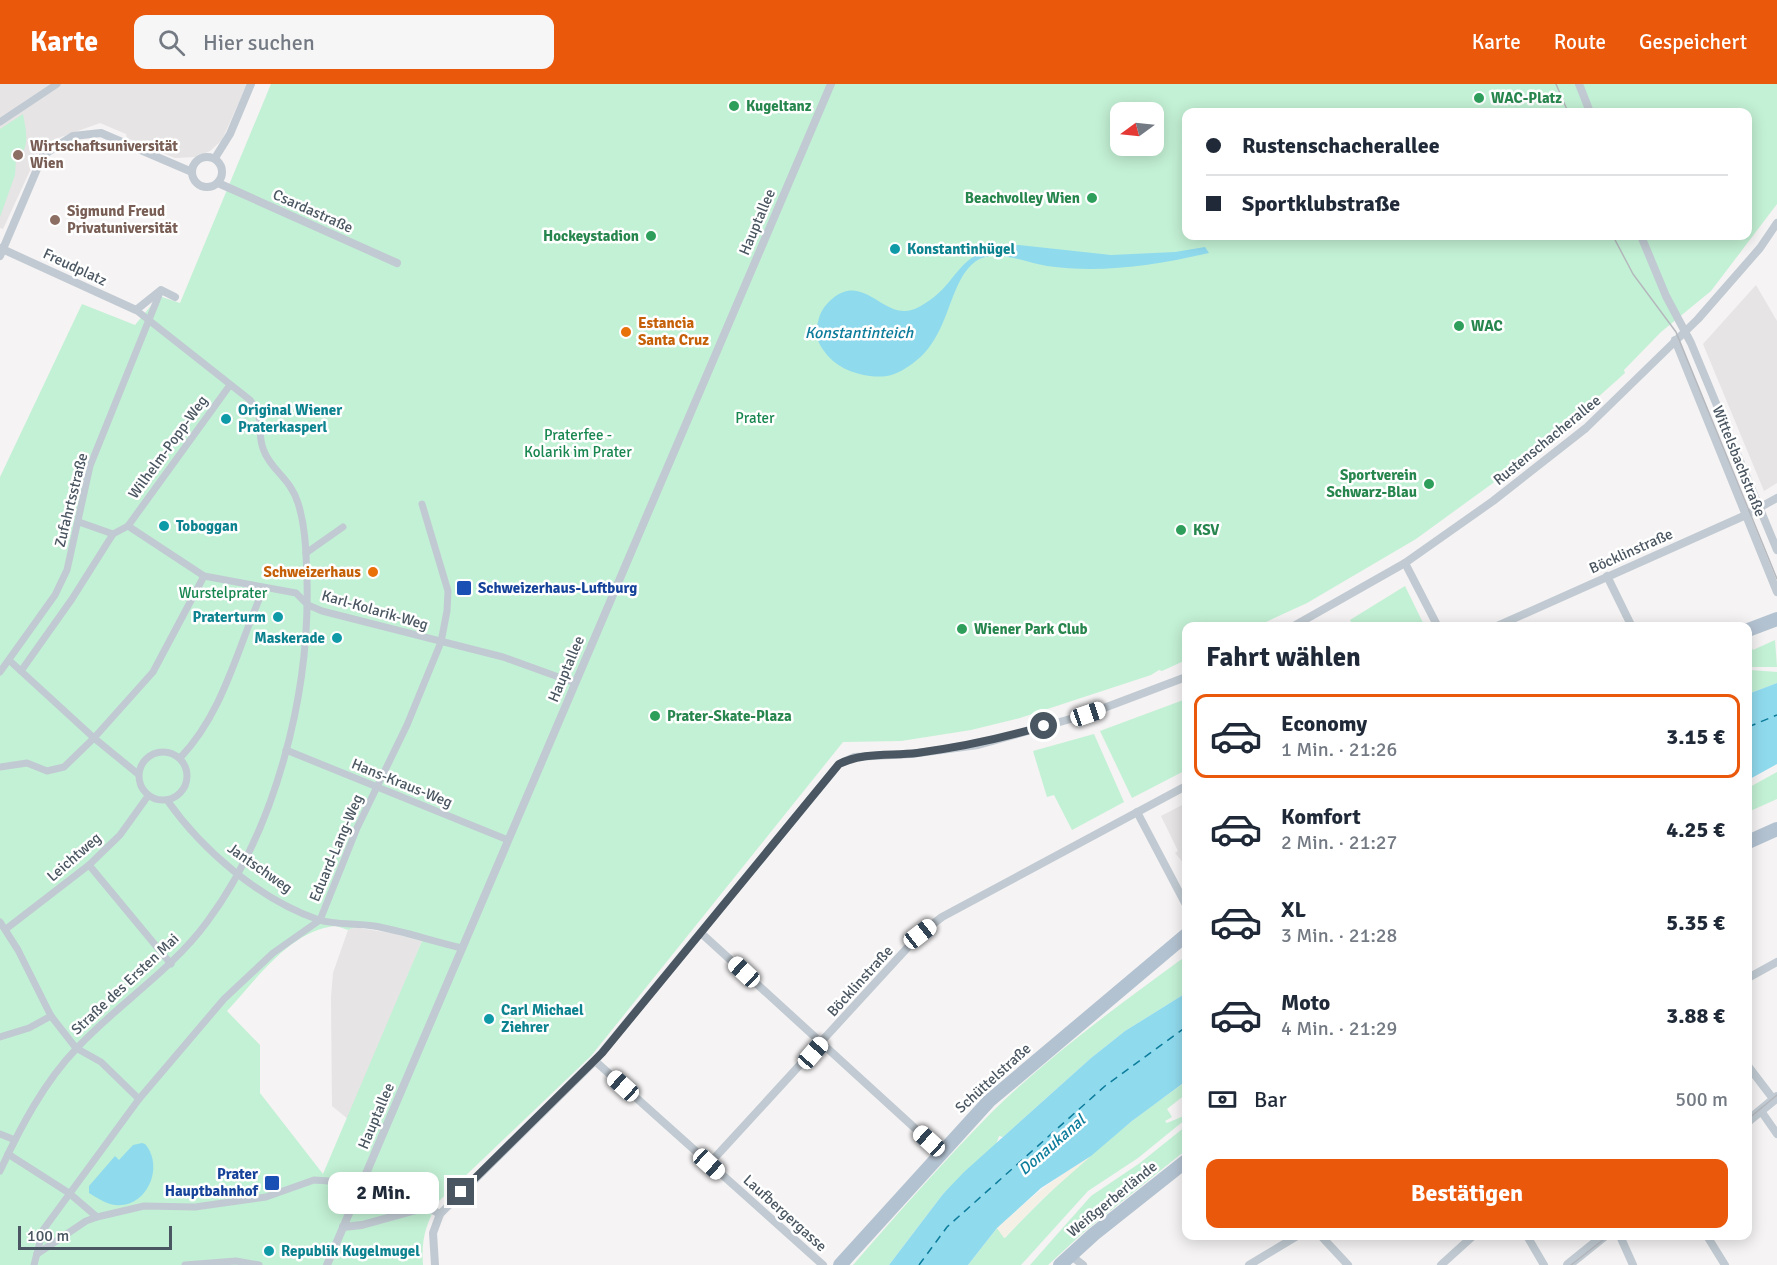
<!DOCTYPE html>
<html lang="de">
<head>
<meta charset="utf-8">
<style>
	body { margin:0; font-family:Signika,sans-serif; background:#f6f6f7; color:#1f2937; height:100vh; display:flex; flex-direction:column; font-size:22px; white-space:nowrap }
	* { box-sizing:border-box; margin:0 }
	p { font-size:20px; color:#747a83 }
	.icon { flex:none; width:33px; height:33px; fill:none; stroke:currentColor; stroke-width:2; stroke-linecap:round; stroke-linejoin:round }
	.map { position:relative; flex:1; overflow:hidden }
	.side { position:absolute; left:1182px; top:538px; width:570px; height:618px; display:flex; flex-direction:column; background:#fff; border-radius:12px; box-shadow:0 3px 15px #0003 }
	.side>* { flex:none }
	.top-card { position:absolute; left:1182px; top:24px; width:570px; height:132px; border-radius:12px; box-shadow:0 3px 15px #0003; display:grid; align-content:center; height:132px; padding:0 24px; background:#fff }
	.needle { width:39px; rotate:255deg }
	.buttons { position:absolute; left:1110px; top:18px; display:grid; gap:12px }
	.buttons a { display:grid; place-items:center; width:54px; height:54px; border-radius:12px; background:#fff; box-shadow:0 3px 15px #0003; font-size:30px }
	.scale { position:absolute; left:18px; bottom:15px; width:154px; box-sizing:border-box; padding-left:6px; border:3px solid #4a5661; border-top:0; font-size:16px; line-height:21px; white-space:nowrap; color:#4a5661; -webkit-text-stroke:4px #fff; paint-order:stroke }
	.end { position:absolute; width:27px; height:27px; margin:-14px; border:8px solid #4a5661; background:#fff; box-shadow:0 0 0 3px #fff }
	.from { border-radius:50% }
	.bubble { position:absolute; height:42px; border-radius:12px; background:#fff; box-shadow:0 3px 15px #0003; font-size:20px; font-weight:700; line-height:42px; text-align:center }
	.car { position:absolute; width:18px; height:36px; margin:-18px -9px; border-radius:8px; box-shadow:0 0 4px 2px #0007; background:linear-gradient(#fff 24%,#345 0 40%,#fff 0 76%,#345 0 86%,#fff 0) }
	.top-card b { display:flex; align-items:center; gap:21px; height:57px; font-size:22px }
	.top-card b+b { border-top:2px solid #e0e1e3 }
	.top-card i { width:15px; height:15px; background:#1f2937 }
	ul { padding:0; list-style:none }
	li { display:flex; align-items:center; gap:18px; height:84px; margin:0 12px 9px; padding:0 12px; border:3px solid transparent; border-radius:12px }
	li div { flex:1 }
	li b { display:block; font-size:22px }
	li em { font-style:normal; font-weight:700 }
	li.selected { border-color:#ea580c }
	li>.icon { width:54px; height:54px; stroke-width:1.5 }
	h2 { padding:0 24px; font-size:27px; line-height:72px }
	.pay { display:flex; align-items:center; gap:15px; height:66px; padding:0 24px; font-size:22px }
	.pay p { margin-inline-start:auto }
	.action { display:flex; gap:12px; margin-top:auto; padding:12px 24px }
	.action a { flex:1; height:69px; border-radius:12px; background:#ea580c; color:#fff; font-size:24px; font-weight:700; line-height:69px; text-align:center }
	header { display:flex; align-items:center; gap:36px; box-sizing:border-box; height:84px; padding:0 30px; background:#ea580c; color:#fff }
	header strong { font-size:28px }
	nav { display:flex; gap:33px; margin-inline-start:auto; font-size:21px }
	.search { width:420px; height:54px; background:#f6f6f7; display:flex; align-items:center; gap:15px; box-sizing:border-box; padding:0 21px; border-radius:12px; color:#747a83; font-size:22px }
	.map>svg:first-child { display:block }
	.education { fill:#e6e4e5 }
	.green { fill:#c3f1d5; fill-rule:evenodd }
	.sand { fill:#f5f0e5 }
	.water { fill:#90daee }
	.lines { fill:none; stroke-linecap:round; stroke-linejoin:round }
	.ferry { stroke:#0c7c9b; stroke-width:1.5; stroke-dasharray:8 6; stroke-linecap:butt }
	.pedestrian { stroke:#c1cad2; stroke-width:7 }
	.minor { stroke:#c1cad2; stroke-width:8 }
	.tertiary { stroke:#c1cad2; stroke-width:10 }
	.primary { stroke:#b3c2d1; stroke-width:14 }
	.tram { stroke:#b5b8bd; stroke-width:1.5 }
	.route { stroke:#4a5661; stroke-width:8 }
	.leisure-dot { fill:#2e9e5b; stroke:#fff; stroke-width:2 }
	.education-dot { fill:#8d6e63; stroke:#fff; stroke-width:2 }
	.culture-dot { fill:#0f9aa8; stroke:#fff; stroke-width:2 }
	.food-dot { fill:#e8710a; stroke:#fff; stroke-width:2 }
	.transit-dot { fill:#1a4fb4; stroke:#fff; stroke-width:2 }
	.labels { text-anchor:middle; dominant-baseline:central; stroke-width:5; stroke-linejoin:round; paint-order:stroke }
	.leisure-label { font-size:15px; font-weight:bold; fill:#27864d; stroke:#fff; text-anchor:start }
	.education-label { font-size:15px; font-weight:bold; fill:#785e54; stroke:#fff; text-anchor:start }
	.street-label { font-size:15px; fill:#4a5661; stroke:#fff }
	.culture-label { font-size:15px; font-weight:bold; fill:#0d838f; stroke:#fff; text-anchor:start }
	.food-label { font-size:15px; font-weight:bold; fill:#c56008; stroke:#fff; text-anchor:start }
	.park-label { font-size:15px; fill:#17864f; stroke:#fff }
	.transit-label { font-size:15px; font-weight:bold; fill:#164399; stroke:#fff; text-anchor:start }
	.water-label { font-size:16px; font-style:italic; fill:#0c7c9b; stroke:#fff }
</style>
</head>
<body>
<header>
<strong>Karte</strong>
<div class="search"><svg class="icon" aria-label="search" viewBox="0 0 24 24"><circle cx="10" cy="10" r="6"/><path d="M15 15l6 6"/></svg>Hier suchen</div>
<nav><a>Karte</a><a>Route</a><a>Gespeichert</a></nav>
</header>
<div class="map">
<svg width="1777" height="1181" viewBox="0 0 1777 1181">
	<rect width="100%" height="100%" fill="#f5f3f3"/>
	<!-- education -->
	<g class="education">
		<path d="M 0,0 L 247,0 L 222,56 L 210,67 L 196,73 L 175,74 L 127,54 L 126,50 L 100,39 L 53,56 L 39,67 L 3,145 L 0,144 Z"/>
		<path d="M 1756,201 L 1777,237 L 1777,399 L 1764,407 L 1703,260 Z"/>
		<path d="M 1186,719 L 1186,782 L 1175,769 L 1178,767 L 1161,732 Z"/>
		<path d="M 353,843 L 391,849 L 422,857 L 348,1035 L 332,1022 L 331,913 L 333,889 L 348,846 Z"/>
	</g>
	<!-- green -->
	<g class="green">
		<path d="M 271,0 L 1777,0 L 1777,120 L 1711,207 L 1661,248 L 1624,286 L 1625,289 L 1541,364 L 1416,455 L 1307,519 L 1255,543 L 1186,543 L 1186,576 L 1162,587 L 1159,586 L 1151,591 L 1020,634 L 971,646 L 901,657 L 843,658 L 591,972 L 439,1117 C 426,1139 421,1155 423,1181 L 0,1181 L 0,393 L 82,220 L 135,241 L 159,212 L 180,219 ZM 1120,28 L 1154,28 L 1154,62 L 1120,62 ZM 1186,28 L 1748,28 L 1748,152 L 1186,152 ZM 336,842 L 348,846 C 361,837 406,853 422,857 L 323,1090 L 260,1009 L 260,961 L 227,927 C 257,895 290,846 336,842 Z"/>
		<path d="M 23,30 C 26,46 31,66 16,76 L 15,91 L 0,133 L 0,45 Z"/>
		<path d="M 1405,502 L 1425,543 L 1354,543 L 1350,536 Z"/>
		<path d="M 1775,556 L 1777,583 L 1748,583 L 1748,563 L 1751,562 L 1753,566 Z"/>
		<path d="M 1750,586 L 1777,588 L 1777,599 L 1748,610 L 1748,587 Z"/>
		<path d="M 1186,615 L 1186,686 L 1132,714 L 1100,647 Z"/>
		<path d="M 1094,650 L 1124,718 L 1072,746 L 1054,711 L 1047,713 L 1033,667 Z"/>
		<path d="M 1777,688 L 1777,715 L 1748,728 L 1748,704 Z"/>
		<path d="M 1186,872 L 1186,909 L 1125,947 L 1091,974 L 1003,1053 L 999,1052 L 996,1061 L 943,1110 L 889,1181 L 853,1181 C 898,1129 943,1078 991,1029 C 1051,970 1119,921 1186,872 Z"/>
		<path d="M 1186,997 L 1186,1010 L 1167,1025 L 1172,1033 L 1165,1037 L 1167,1039 L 1186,1031 L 1186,1035 L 1138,1074 L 1088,1107 L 1021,1181 L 968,1181 L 997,1144 L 1005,1154 C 1044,1112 1086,1074 1131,1038 C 1149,1023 1168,1011 1186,997 Z"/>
		<path d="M 1186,1042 L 1186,1066 L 1084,1148 L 1048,1181 L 1030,1181 L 1091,1112 L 1140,1079 Z"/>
	</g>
	<!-- sand -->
	<path class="sand" d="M 1091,1072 L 1042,1115 L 1004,1154 L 997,1144 C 1028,1115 1055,1094 1091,1072 Z"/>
	<!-- water -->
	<g class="water">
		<path d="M 1019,161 L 1111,171 L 1175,168 L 1205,163 L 1209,169 C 1156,181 1101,190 1047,182 C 1026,179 996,164 976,177 C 946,199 952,255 909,282 C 896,291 886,294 870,292 C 853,290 834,282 824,267 C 817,257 814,249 818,238 C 820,228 824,222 832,215 C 866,186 885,242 919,223 C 965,198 950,165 1019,161 Z"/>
		<path d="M 1777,599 L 1777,680 L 1748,696 L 1748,610 Z"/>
		<path d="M 1186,909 L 1186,997 L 1132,1037 L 1091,1072 L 1041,1104 L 997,1144 L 968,1181 L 889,1181 L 943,1110 L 964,1088 L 1091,974 L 1125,947 Z"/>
		<path d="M 142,1059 L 145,1060 C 166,1084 145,1129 110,1120 C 103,1118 96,1113 89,1109 L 89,1102 L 115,1072 L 119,1076 L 133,1061 Z"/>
	</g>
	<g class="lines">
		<!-- ferry -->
		<g class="ferry">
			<path d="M 1748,643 L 1777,631"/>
			<path d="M 919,1181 L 947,1143 L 1105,1002 L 1186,943"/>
		</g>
		<!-- pedestrian -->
		<g class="pedestrian">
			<path d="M 0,38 L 57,0"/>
			<path d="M 79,438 L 113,450 L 128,442 L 204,492 L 296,509 L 308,521 L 322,527 L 503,573 L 575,599"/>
			<path d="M 128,442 L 230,301"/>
			<path d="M 306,469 L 343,443"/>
			<path d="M 10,577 L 94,654 L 138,690"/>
			<path d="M 21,587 L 72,515 L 113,450"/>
			<path d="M 0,588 L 55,511 L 67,486 L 90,382 L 161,206"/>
			<path d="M 286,666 L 508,756"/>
			<circle cx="163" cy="692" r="24"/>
			<path d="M 180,674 C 225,627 238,561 264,504"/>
			<path d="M 0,683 L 27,679 L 47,687 L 64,683 L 94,654 L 153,588 L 204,492"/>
			<path d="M 167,716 C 202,766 260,816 319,836 C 336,841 356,839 374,842 C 403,847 432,857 462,864"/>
			<path d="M 89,781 L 171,880"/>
			<path d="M 0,838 L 18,866 L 51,932 L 76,964 L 101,978 L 139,1015"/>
			<path d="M 6,845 L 89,781 L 120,751 L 148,712"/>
			<path d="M 0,953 L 29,944 L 51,932"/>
			<path d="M 0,1050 L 15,1056"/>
			<path d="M 8,1070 L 69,1109 L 97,1133 L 144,1122 L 195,1123 L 266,1113 L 314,1096 L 344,1098"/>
			<path d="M 0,1087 C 20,1044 44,998 77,964 C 118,920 171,887 207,838 C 276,745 310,610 307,496 C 306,470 306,444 298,419 C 291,395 271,386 264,367 C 255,346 268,342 250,316 L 136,226"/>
			<path d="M 37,1170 L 86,1137 L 97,1133"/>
			<path d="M 34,1181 L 43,1146 L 139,1015 L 224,915 L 273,869 L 320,836 L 357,744 L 407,641 L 441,558 L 447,527 L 448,507 L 422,420"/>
			<path d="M 185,1181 L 236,1177 L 259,1181"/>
		</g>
		<!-- minor -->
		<g class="minor">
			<path d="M 1579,0 L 1590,28"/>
			<circle cx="207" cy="88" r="15"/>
			<path d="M 215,74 L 230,50 L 251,0"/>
			<path d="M 218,99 L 397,179"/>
			<path d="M 1641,152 L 1666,212 L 1691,259 L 1777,466"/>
			<path d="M 0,164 L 136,226 L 161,206 L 175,213"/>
			<path d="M 0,172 L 43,71 L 73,52 L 101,49 L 192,88"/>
			<path d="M 1675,256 L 1777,508"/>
			<path d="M 1405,479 L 1438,543"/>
			<path d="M 1607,492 L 1632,543"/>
			<path d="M 1292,543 L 1405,479 L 1493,417 L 1586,344 L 1698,235 L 1760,164 L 1777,139"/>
			<path d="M 1495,543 L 1746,431 L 1777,414"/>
			<path d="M 1137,728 L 1186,821"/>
			<path d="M 701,849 L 941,1068"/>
			<path d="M 1748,894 L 1777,878"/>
			<path d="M 595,977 L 823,1181"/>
			<path d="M 1748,982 L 1774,1016"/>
			<path d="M 1761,1027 L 1777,1050"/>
			<path d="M 709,1080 L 920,850 L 942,833 L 1186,702"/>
			<path d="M 343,1143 L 362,1141 L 427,1123 L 440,1130"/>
			<path d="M 1321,1152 L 1348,1181"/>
			<path d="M 1527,1152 L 1544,1181"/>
			<path d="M 1620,1152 L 1633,1181"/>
			<path d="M 1707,1152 L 1725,1181"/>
			<path d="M 1070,1171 L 1083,1181"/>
			<path d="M 327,1181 L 831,0"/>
			<path d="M 435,1181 L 433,1149 L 440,1130 L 595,977 L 839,680 L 854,673 L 911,670 L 978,661 L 1088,630 L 1186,593"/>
			<path d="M 1249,1181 L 1297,1152"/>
			<path d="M 1441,1181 L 1473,1152"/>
		</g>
		<!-- tertiary -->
		<g class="tertiary">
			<path d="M 1748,1037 L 1777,1013"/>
			<path d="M 1568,1181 L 1604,1152"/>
		</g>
		<!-- primary -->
		<g class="primary">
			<path d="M 1748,546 L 1777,535"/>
			<path d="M 1748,758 L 1777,745"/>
			<path d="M 840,1181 L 989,1017 L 1186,851"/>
			<path d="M 1060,1181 L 1094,1150 L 1186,1077"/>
		</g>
		<!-- tram -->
		<g class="tram">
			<path d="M 1556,0 L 1568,28"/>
			<path d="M 1613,152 L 1633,190 L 1676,248 L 1777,495"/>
			<path d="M 1748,1035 L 1777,1011"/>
			<path d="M 1571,1181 L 1608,1152"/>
		</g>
	</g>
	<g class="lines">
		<!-- route -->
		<path class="route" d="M 461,1108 L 602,969 L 839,680 C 864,668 890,672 917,669 C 962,663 1000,655 1044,642"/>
	</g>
	<!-- markers -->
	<g class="leisure-dot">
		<circle cx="1479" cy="14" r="6"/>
		<circle cx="734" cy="22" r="6"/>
		<circle cx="1092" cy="114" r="6"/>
		<circle cx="651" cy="152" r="6"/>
		<circle cx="1459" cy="242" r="6"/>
		<circle cx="1429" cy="400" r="6"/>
		<circle cx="1181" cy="446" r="6"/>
		<circle cx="962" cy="545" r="6"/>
		<circle cx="655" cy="632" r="6"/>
	</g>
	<g class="education-dot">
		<circle cx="18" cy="71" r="6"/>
		<circle cx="55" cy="136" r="6"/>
	</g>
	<g class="culture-dot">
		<circle cx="895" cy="165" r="6"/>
		<circle cx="226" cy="335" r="6"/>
		<circle cx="164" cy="442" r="6"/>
		<circle cx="278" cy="533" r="6"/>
		<circle cx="337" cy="554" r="6"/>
		<circle cx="489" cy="935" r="6"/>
		<circle cx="269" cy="1167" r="6"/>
	</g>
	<g class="food-dot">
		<circle cx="626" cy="248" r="6"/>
		<circle cx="373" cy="488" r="6"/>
	</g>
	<g class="transit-dot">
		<rect x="456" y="496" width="16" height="16" rx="3"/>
		<rect x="264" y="1091" width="16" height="16" rx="3"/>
	</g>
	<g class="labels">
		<!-- leisure labels -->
		<g class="leisure-label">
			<text x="1491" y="14">WAC-Platz</text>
			<text x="746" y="22">Kugeltanz</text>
			<text x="1080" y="114" text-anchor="end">Beachvolley Wien</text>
			<text x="639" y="152" text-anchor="end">Hockeystadion</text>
			<text x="1471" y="242">WAC</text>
			<text x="1417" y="391" text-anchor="end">Sportverein<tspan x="1417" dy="17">Schwarz-Blau</tspan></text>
			<text x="1193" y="446">KSV</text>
			<text x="974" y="545">Wiener Park Club</text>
			<text x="667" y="632">Prater-Skate-Plaza</text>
		</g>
		<!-- education labels -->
		<g class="education-label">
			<text x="30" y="62">Wirtschaftsuniversität<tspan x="30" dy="17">Wien</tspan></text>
			<text x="67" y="127">Sigmund Freud<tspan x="67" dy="17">Privatuniversität</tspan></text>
		</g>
		<!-- street labels -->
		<g class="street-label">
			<text transform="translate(313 127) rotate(24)">Csardastraße</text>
			<text transform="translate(757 138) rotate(-67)">Hauptallee</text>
			<text transform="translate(75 183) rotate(25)">Freudplatz</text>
			<text transform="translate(1547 356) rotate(-39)">Rustenschacherallee</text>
			<text transform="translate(168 363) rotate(-54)">Wilhelm-Popp-Weg</text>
			<text transform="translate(1739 377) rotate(68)">Wittelsbachstraße</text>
			<text transform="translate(71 416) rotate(-76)">Zufahrtsstraße</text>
			<text transform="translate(1631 467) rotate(-24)">Böcklinstraße</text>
			<text transform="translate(375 526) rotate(16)">Karl-Kolarik-Weg</text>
			<text transform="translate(566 585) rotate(-67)">Hauptallee</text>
			<text transform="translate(402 699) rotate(22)">Hans-Kraus-Weg</text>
			<text transform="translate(336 764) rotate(-67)">Eduard-Lang-Weg</text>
			<text transform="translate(74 773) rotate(-41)">Leichtweg</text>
			<text transform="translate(260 784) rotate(35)">Jantschweg</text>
			<text transform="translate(860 897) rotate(-48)">Böcklinstraße</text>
			<text transform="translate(125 900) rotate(-43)">Straße des Ersten Mai</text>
			<text transform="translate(993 994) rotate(-42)">Schüttelstraße</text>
			<text transform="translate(376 1032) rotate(-67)">Hauptallee</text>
			<text transform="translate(1112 1115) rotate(-39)">Weißgerberlände</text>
			<text transform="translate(785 1129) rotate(42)">Laufbergergasse</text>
		</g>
		<!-- culture labels -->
		<g class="culture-label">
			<text x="907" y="165">Konstantinhügel</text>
			<text x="238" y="326">Original Wiener<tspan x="238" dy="17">Praterkasperl</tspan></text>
			<text x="176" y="442">Toboggan</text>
			<text x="266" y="533" text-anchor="end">Praterturm</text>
			<text x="325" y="554" text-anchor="end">Maskerade</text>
			<text x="501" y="926">Carl Michael<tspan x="501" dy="17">Ziehrer</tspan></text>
			<text x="281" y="1167">Republik Kugelmugel</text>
		</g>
		<!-- food labels -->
		<g class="food-label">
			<text x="638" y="239">Estancia<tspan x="638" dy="17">Santa Cruz</tspan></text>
			<text x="361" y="488" text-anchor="end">Schweizerhaus</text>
		</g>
		<!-- park labels -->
		<g class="park-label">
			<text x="755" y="334">Prater</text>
			<text x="578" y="351">Praterfee -<tspan x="578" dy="17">Kolarik im Prater</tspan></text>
			<text x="223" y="509">Wurstelprater</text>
		</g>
		<!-- transit labels -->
		<g class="transit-label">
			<text x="478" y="504">Schweizerhaus-Luftburg</text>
			<text x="258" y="1090" text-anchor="end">Prater<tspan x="258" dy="17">Hauptbahnhof</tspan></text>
		</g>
		<!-- water labels -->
		<g class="water-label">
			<text x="859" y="249">Konstantinteich</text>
			<text transform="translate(1052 1061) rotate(-41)">Donaukanal</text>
		</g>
	</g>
</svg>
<div class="buttons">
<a><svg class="needle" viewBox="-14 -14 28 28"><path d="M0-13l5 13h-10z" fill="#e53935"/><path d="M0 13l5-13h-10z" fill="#747a83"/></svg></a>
</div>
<div class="scale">100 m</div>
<i class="end from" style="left:1044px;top:642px"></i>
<i class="end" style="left:461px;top:1108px"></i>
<div class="bubble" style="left:328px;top:1088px;width:111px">2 Min.</div>
<i class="car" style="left:1088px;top:630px;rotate:71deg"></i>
<i class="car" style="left:920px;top:850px;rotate:52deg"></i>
<i class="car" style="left:744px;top:888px;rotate:313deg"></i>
<i class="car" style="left:813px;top:969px;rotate:41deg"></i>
<i class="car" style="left:623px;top:1002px;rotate:312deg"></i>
<i class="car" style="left:929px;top:1057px;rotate:312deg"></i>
<i class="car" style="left:709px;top:1080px;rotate:132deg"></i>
<div class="top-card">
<b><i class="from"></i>Rustenschacherallee</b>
<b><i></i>Sportklubstraße</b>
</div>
<section class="side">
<h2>Fahrt wählen</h2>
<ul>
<li class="selected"><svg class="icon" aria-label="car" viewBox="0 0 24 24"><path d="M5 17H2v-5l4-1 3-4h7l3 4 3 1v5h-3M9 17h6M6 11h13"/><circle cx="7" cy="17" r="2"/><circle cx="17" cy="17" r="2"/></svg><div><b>Economy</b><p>1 Min. · 21:26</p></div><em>3.15 €</em></li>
<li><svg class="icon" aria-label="car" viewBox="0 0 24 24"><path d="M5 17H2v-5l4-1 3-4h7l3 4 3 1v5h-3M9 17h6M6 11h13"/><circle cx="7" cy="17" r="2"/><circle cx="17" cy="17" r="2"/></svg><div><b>Komfort</b><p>2 Min. · 21:27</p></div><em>4.25 €</em></li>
<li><svg class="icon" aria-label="car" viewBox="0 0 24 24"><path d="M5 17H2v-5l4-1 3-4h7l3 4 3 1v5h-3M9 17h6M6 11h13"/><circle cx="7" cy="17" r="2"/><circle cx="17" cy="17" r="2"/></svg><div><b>XL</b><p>3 Min. · 21:28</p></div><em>5.35 €</em></li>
<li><svg class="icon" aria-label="car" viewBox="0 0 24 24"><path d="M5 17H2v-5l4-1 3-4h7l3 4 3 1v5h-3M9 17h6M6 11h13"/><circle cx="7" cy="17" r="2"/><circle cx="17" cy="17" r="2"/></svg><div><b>Moto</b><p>4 Min. · 21:29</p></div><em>3.88 €</em></li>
</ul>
<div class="pay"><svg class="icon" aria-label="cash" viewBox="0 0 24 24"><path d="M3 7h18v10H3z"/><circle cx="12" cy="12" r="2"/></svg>Bar<p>500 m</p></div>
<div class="action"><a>Bestätigen</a></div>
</section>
</div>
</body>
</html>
